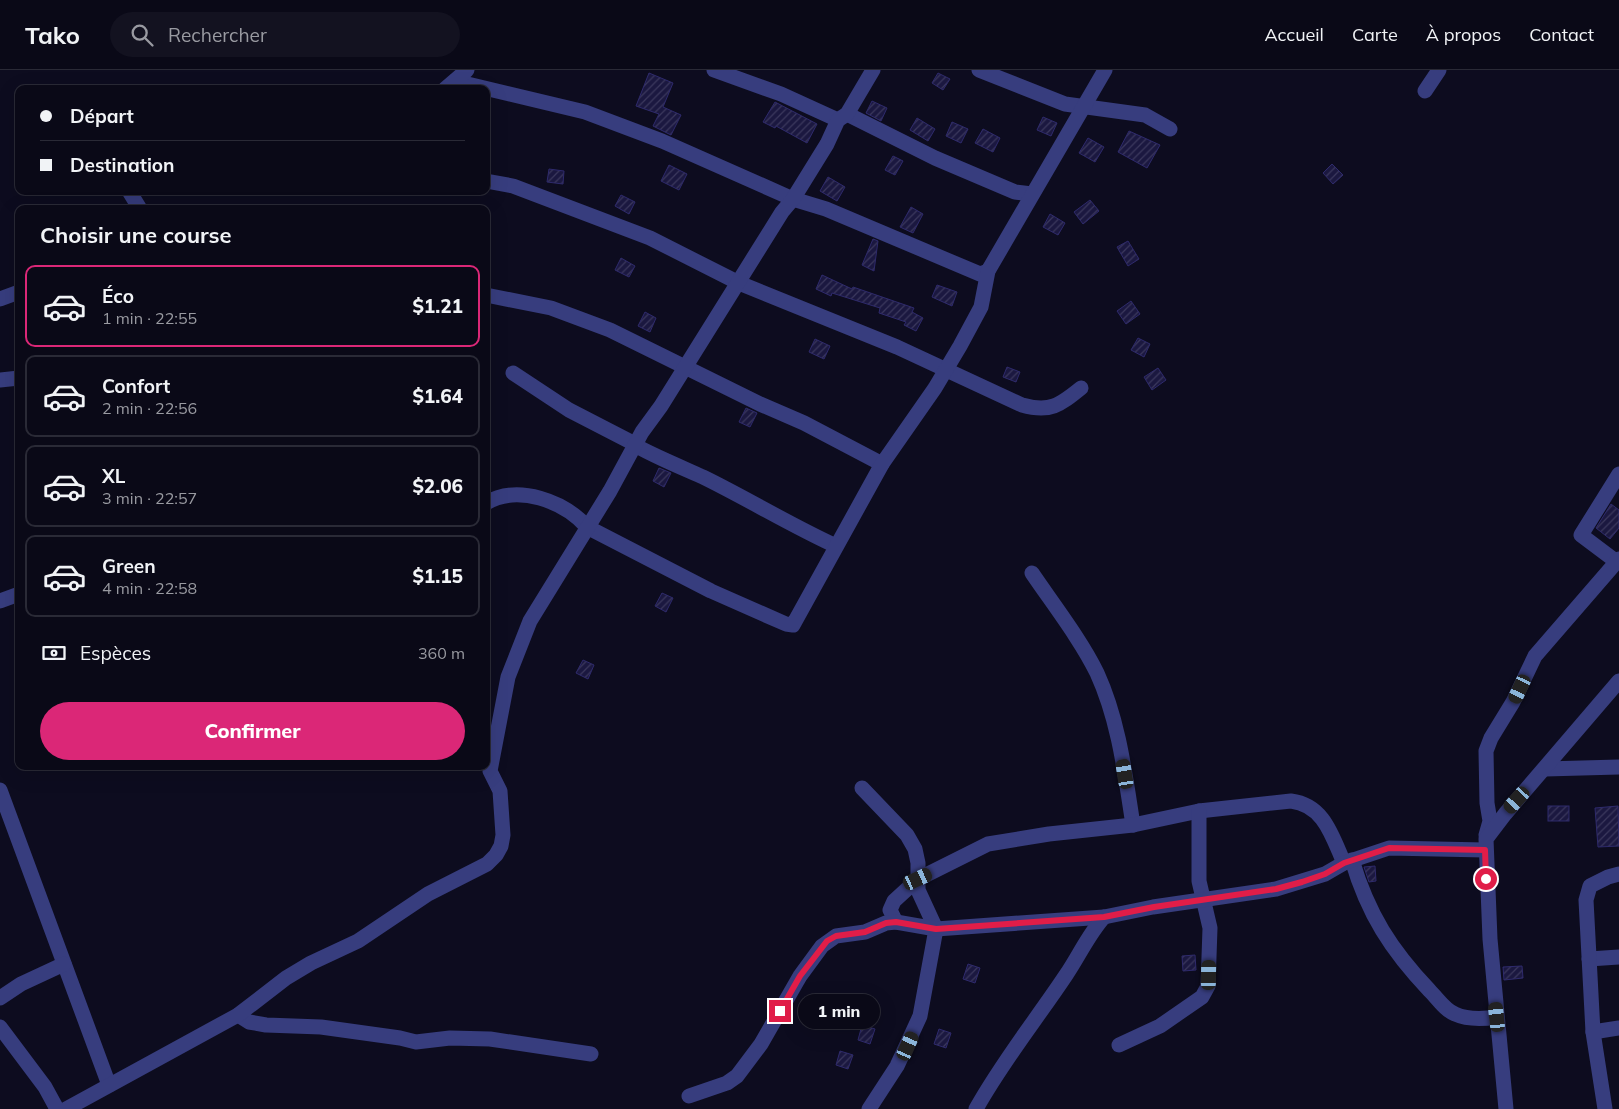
<!DOCTYPE html>
<html lang="fr">
<head>
<meta charset="utf-8">
<style>
	body { margin:0; font-family:Mulish,sans-serif; background:#131220; color:#f1f3f6; height:100vh; display:flex; flex-direction:column; font-size:19px; white-space:nowrap }
	* { box-sizing:border-box; margin:0 }
	p { font-size:16px; color:#999aa1 }
	.icon { flex:none; width:28px; height:28px; fill:none; stroke:currentColor; stroke-width:2; stroke-linecap:round; stroke-linejoin:round }
	.map { position:relative; flex:1; overflow:hidden }
	.sheet { position:absolute; left:15px; top:135px; width:475px; height:565px; display:flex; flex-direction:column; background:#0a0917; border-radius:10px; box-shadow:0 5px 20px #0002,0 0 0 1px #2a2a36 }
	.sheet>* { flex:none }
	.guide { position:absolute; left:15px; top:15px; width:475px; height:110px; border-radius:10px; box-shadow:0 5px 20px #0002,0 0 0 1px #2a2a36; display:grid; align-content:center; height:110px; padding:0 25px; background:#0a0917 }
	.end { position:absolute; width:22px; height:22px; margin:-11px; border:6px solid #e11d48; background:#fff; box-shadow:0 0 0 2px #fff }
	.from { border-radius:50% }
	.bubble { position:absolute; height:35px; border-radius:18px; background:#0a0917; box-shadow:0 5px 20px #0002,0 0 0 1px #2a2a36; font-size:16px; font-weight:800; line-height:35px; text-align:center }
	.car { position:absolute; width:15px; height:30px; margin:-15px -8px; border-radius:6px; box-shadow:0 0 4px 1px #0007; background:linear-gradient(#222 24%,#8ab4d8 0 40%,#222 0 76%,#8ab4d8 0 86%,#222 0) }
	.guide b { display:flex; align-items:center; gap:18px; height:48px; font-size:19px }
	.guide b+b { border-top:1px solid #2a2a36 }
	.guide i { width:12px; height:12px; background:#f1f3f6 }
	ul { padding:0; list-style:none }
	li { display:flex; align-items:center; gap:15px; height:82px; margin:0 10px 8px; padding:0 15px; border:2px solid #2a2a36; border-radius:10px }
	li div { flex:1 }
	li b { display:block; font-size:19px }
	li em { font-style:normal; font-weight:800 }
	li.active { border-color:#db2777 }
	li>.icon { width:45px; height:45px; stroke-width:1.5 }
	h2 { padding:0 25px; font-size:22px; line-height:60px }
	.pay { display:flex; align-items:center; gap:12px; height:55px; padding:0 25px; font-size:19px }
	.pay p { margin-inline-start:auto }
	.primary-button { display:flex; gap:10px; margin-top:auto; padding:10px 25px }
	.primary-button a { flex:1; height:58px; border-radius:30px; background:#db2777; color:#fff; font-size:20px; font-weight:800; line-height:58px; text-align:center }
	header { display:flex; align-items:center; gap:30px; box-sizing:border-box; height:70px; padding:0 25px; background:#0a0917; border-bottom:1px solid #2a2a36 }
	header strong { font-size:24px }
	nav { display:flex; gap:28px; margin-inline-start:auto; font-size:18px }
	.search { width:350px; height:45px; background:#131220; display:flex; align-items:center; gap:12px; box-sizing:border-box; padding:0 18px; border-radius:28px; color:#999aa1; font-size:19px }
	.map>svg:first-child { display:block }
	.building { fill:url(#building-hatch); stroke:#2e2a6c }
	.lines { fill:none; stroke-linecap:round; stroke-linejoin:round }
	.minor { stroke:#373d7e; stroke-width:15 }
	.route { stroke:#e11d48; stroke-width:6 }
</style>
</head>
<body>
<header>
<strong>Tako</strong>
<div class="search"><svg class="icon" aria-label="search" viewBox="0 0 24 24"><circle cx="10" cy="10" r="6"/><path d="M15 15l6 6"/></svg>Rechercher</div>
<nav><a>Accueil</a><a>Carte</a><a>À propos</a><a>Contact</a></nav>
</header>
<div class="map">
<svg width="1619" height="1039" viewBox="0 0 1619 1039">
	<defs>
		<pattern id="building-hatch" width="6" height="6" patternUnits="userSpaceOnUse" patternTransform="scale(1.25)"><rect width="6" height="6" fill="#1b1840"/><path d="M-1 1l2-2M0 6l6-6M5 7l2-2" fill="none" stroke="#3b385d"/></pattern>
	</defs>
	<rect width="100%" height="100%" fill="#0d0c1f"/>
	<!-- building -->
	<g class="building">
		<path d="M 649,3 L 673,13 L 663,37 L 681,45 L 671,65 L 653,56 L 659,44 L 636,36 Z"/>
		<path d="M 938,3 L 950,9 L 943,20 L 932,13 Z"/>
		<path d="M 872,31 L 887,38 L 881,51 L 866,43 Z"/>
		<path d="M 775,32 L 817,54 L 807,73 L 776,56 L 775,58 L 763,52 Z"/>
		<path d="M 1043,47 L 1057,53 L 1051,66 L 1037,60 Z"/>
		<path d="M 917,48 L 935,59 L 928,71 L 910,60 Z"/>
		<path d="M 952,52 L 968,59 L 961,73 L 946,66 Z"/>
		<path d="M 983,59 L 1000,68 L 993,82 L 975,73 Z"/>
		<path d="M 1129,61 L 1160,75 L 1147,98 L 1118,82 Z"/>
		<path d="M 1088,68 L 1104,77 L 1095,92 L 1079,83 Z"/>
		<path d="M 893,86 L 903,91 L 895,105 L 885,100 Z"/>
		<path d="M 1332,94 L 1343,105 L 1333,114 L 1323,103 Z"/>
		<path d="M 669,95 L 687,104 L 679,120 L 661,111 Z"/>
		<path d="M 549,99 L 564,101 L 563,114 L 547,112 Z"/>
		<path d="M 828,107 L 845,117 L 837,131 L 820,121 Z"/>
		<path d="M 621,125 L 635,132 L 629,144 L 615,136 Z"/>
		<path d="M 1090,130 L 1099,141 L 1083,154 L 1074,142 Z"/>
		<path d="M 911,137 L 923,144 L 913,163 L 900,157 Z"/>
		<path d="M 1050,144 L 1065,153 L 1058,165 L 1043,157 Z"/>
		<path d="M 873,169 L 878,171 L 874,201 L 862,195 Z"/>
		<path d="M 1128,171 L 1139,189 L 1128,196 L 1117,177 Z"/>
		<path d="M 621,188 L 635,196 L 629,207 L 615,200 Z"/>
		<path d="M 822,205 L 852,219 L 853,217 L 914,238 L 912,242 L 923,248 L 916,261 L 904,255 L 906,252 L 879,243 L 880,238 L 832,223 L 831,226 L 816,219 Z"/>
		<path d="M 937,215 L 957,222 L 952,236 L 932,227 Z"/>
		<path d="M 1131,231 L 1140,244 L 1126,254 L 1117,241 Z"/>
		<path d="M 645,242 L 656,248 L 650,262 L 638,256 Z"/>
		<path d="M 1138,268 L 1150,274 L 1144,287 L 1131,280 Z"/>
		<path d="M 815,269 L 830,276 L 824,289 L 809,282 Z"/>
		<path d="M 1007,297 L 1020,302 L 1016,312 L 1003,307 Z"/>
		<path d="M 1158,298 L 1166,310 L 1152,320 L 1144,307 Z"/>
		<path d="M 746,338 L 757,343 L 750,357 L 739,352 Z"/>
		<path d="M 659,398 L 671,403 L 664,417 L 653,411 Z"/>
		<path d="M 1611,434 L 1619,440 L 1619,458 L 1610,469 L 1596,458 Z"/>
		<path d="M 662,523 L 673,528 L 666,542 L 655,536 Z"/>
		<path d="M 583,590 L 594,595 L 588,609 L 576,603 Z"/>
		<rect x="1548" y="736" width="21" height="15"/>
		<path d="M 1618,736 L 1619,776 L 1598,777 L 1595,738 Z"/>
		<path d="M 1375,796 L 1376,811 L 1369,812 L 1364,797 Z"/>
		<path d="M 1195,885 L 1196,900 L 1183,901 L 1182,886 Z"/>
		<path d="M 968,894 L 980,898 L 975,913 L 963,909 Z"/>
		<path d="M 1522,896 L 1523,908 L 1504,910 L 1503,897 Z"/>
		<path d="M 862,955 L 875,959 L 870,974 L 858,970 Z"/>
		<path d="M 939,959 L 951,963 L 946,978 L 934,974 Z"/>
		<path d="M 840,981 L 853,985 L 848,999 L 836,995 Z"/>
	</g>
	<g class="lines">
		<!-- minor -->
		<g class="minor">
			<path d="M 714,0 L 781,24 L 838,50"/>
			<path d="M 979,0 L 1065,34 L 1145,45 L 1170,59"/>
			<path d="M 455,11 L 585,42 L 662,71 L 793,129 L 826,139 L 980,204 L 988,201"/>
			<path d="M 445,19 L 467,0"/>
			<path d="M 1425,21 L 1439,0"/>
			<path d="M 847,44 L 935,88 L 1015,122 L 1032,124"/>
			<path d="M 486,111 L 513,116 L 650,168 L 739,213 L 897,277 L 1022,335 C 1050,343 1060,335 1081,318"/>
			<path d="M 129,121 L 140,139"/>
			<path d="M 486,225 L 551,238 L 610,260 L 760,334 L 804,353 L 882,394"/>
			<path d="M 0,229 L 19,222"/>
			<path d="M 513,303 L 569,340 L 631,372 C 637,379 690,401 703,407 C 748,429 790,455 836,476"/>
			<path d="M 0,310 L 19,308"/>
			<path d="M 486,433 C 518,414 564,431 587,457 L 711,521 L 786,554 L 793,555 L 882,394 L 935,318 L 960,276 L 981,237 L 988,201 L 1105,0"/>
			<path d="M 1617,492 L 1581,465 L 1619,404"/>
			<path d="M 1032,503 C 1053,534 1081,570 1097,603 C 1119,651 1125,704 1133,755"/>
			<path d="M 0,531 L 19,524"/>
			<path d="M 1545,699 L 1619,697"/>
			<path d="M 862,718 L 907,765 L 915,779 L 918,793 L 918,820 L 936,859 L 920,946 L 897,996 L 869,1039"/>
			<path d="M 0,720 L 109,1015"/>
			<path d="M 1486,765 L 1490,751 L 1487,733 L 1486,681 L 1491,668 L 1513,632 L 1535,586 L 1619,489"/>
			<path d="M 1352,790 C 1368,844 1391,880 1430,921 C 1438,929 1445,940 1455,944 C 1468,950 1484,949 1497,947"/>
			<path d="M 896,852 L 890,840 L 894,831 L 918,809 L 988,774 L 1049,764 L 1133,755 L 1199,741 L 1291,731 C 1324,735 1332,766 1344,793"/>
			<path d="M 1589,889 L 1619,887"/>
			<path d="M 0,928 L 21,914 L 64,894"/>
			<path d="M 238,945 L 249,952 L 266,955 L 321,957 L 400,968 L 416,972 L 450,968 L 490,969 L 591,984"/>
			<path d="M 0,957 L 45,1017 L 57,1039"/>
			<path d="M 1593,962 L 1619,958"/>
			<path d="M 1119,975 L 1160,956 L 1202,927 L 1208,916 L 1210,858 L 1199,811 L 1199,741"/>
			<path d="M 689,1026 L 727,1013 L 737,1006 L 761,974 L 800,906 L 822,876 L 836,866 L 865,862 L 886,853 L 896,852 L 936,859 L 1104,847 L 1153,837 L 1276,819 L 1325,804 L 1344,793 L 1389,778 L 1485,780"/>
			<path d="M 66,1039 L 238,945 L 286,908 L 311,893 L 358,871 L 428,824 L 487,794 L 496,785 L 501,776 L 503,765 L 500,721 L 490,701 L 508,607 L 530,551 L 610,421 L 642,362 L 661,336 L 782,142 L 793,129 L 827,74 L 838,50 L 847,44 L 873,0"/>
			<path d="M 976,1039 C 1002,992 1036,950 1066,905 C 1079,886 1088,865 1104,847"/>
			<path d="M 1506,1039 L 1490,869 L 1486,769 L 1505,744 L 1619,611"/>
			<path d="M 1605,1039 L 1593,962 L 1586,830 L 1590,816 L 1608,807 L 1619,804"/>
		</g>
	</g>
	<g class="lines">
		<!-- route -->
		<path class="route" d="M 780,941 L 800,906 L 827,871 L 836,866 L 865,862 L 886,853 L 896,852 L 936,859 L 1104,847 L 1154,837 L 1276,819 L 1302,812 L 1325,804 L 1344,793 L 1389,778 L 1485,780 L 1486,809"/>
	</g>
</svg>
<i class="end from" style="left:1486px;top:809px"></i>
<i class="end" style="left:780px;top:941px"></i>
<div class="bubble" style="left:798px;top:924px;width:82px">1 min</div>
<i class="car" style="left:1520px;top:619px;rotate:205deg"></i>
<i class="car" style="left:1125px;top:704px;rotate:351deg"></i>
<i class="car" style="left:1517px;top:730px;rotate:222deg"></i>
<i class="car" style="left:918px;top:809px;rotate:65deg"></i>
<i class="car" style="left:1209px;top:905px;rotate:1deg"></i>
<i class="car" style="left:1497px;top:947px;rotate:354deg"></i>
<i class="car" style="left:908px;top:976px;rotate:24deg"></i>
<div class="guide">
<b><i class="from"></i>Départ</b>
<b><i></i>Destination</b>
</div>
<section class="sheet">
<h2>Choisir une course</h2>
<ul>
<li class="active"><svg class="icon" aria-label="car" viewBox="0 0 24 24"><path d="M5 17H2v-5l4-1 3-4h7l3 4 3 1v5h-3M9 17h6M6 11h13"/><circle cx="7" cy="17" r="2"/><circle cx="17" cy="17" r="2"/></svg><div><b>Éco</b><p>1 min · 22:55</p></div><em>$1.21</em></li>
<li><svg class="icon" aria-label="car" viewBox="0 0 24 24"><path d="M5 17H2v-5l4-1 3-4h7l3 4 3 1v5h-3M9 17h6M6 11h13"/><circle cx="7" cy="17" r="2"/><circle cx="17" cy="17" r="2"/></svg><div><b>Confort</b><p>2 min · 22:56</p></div><em>$1.64</em></li>
<li><svg class="icon" aria-label="car" viewBox="0 0 24 24"><path d="M5 17H2v-5l4-1 3-4h7l3 4 3 1v5h-3M9 17h6M6 11h13"/><circle cx="7" cy="17" r="2"/><circle cx="17" cy="17" r="2"/></svg><div><b>XL</b><p>3 min · 22:57</p></div><em>$2.06</em></li>
<li><svg class="icon" aria-label="car" viewBox="0 0 24 24"><path d="M5 17H2v-5l4-1 3-4h7l3 4 3 1v5h-3M9 17h6M6 11h13"/><circle cx="7" cy="17" r="2"/><circle cx="17" cy="17" r="2"/></svg><div><b>Green</b><p>4 min · 22:58</p></div><em>$1.15</em></li>
</ul>
<div class="pay"><svg class="icon" aria-label="cash" viewBox="0 0 24 24"><path d="M3 7h18v10H3z"/><circle cx="12" cy="12" r="2"/></svg>Espèces<p>360 m</p></div>
<div class="primary-button"><a>Confirmer</a></div>
</section>
</div>
</body>
</html>
